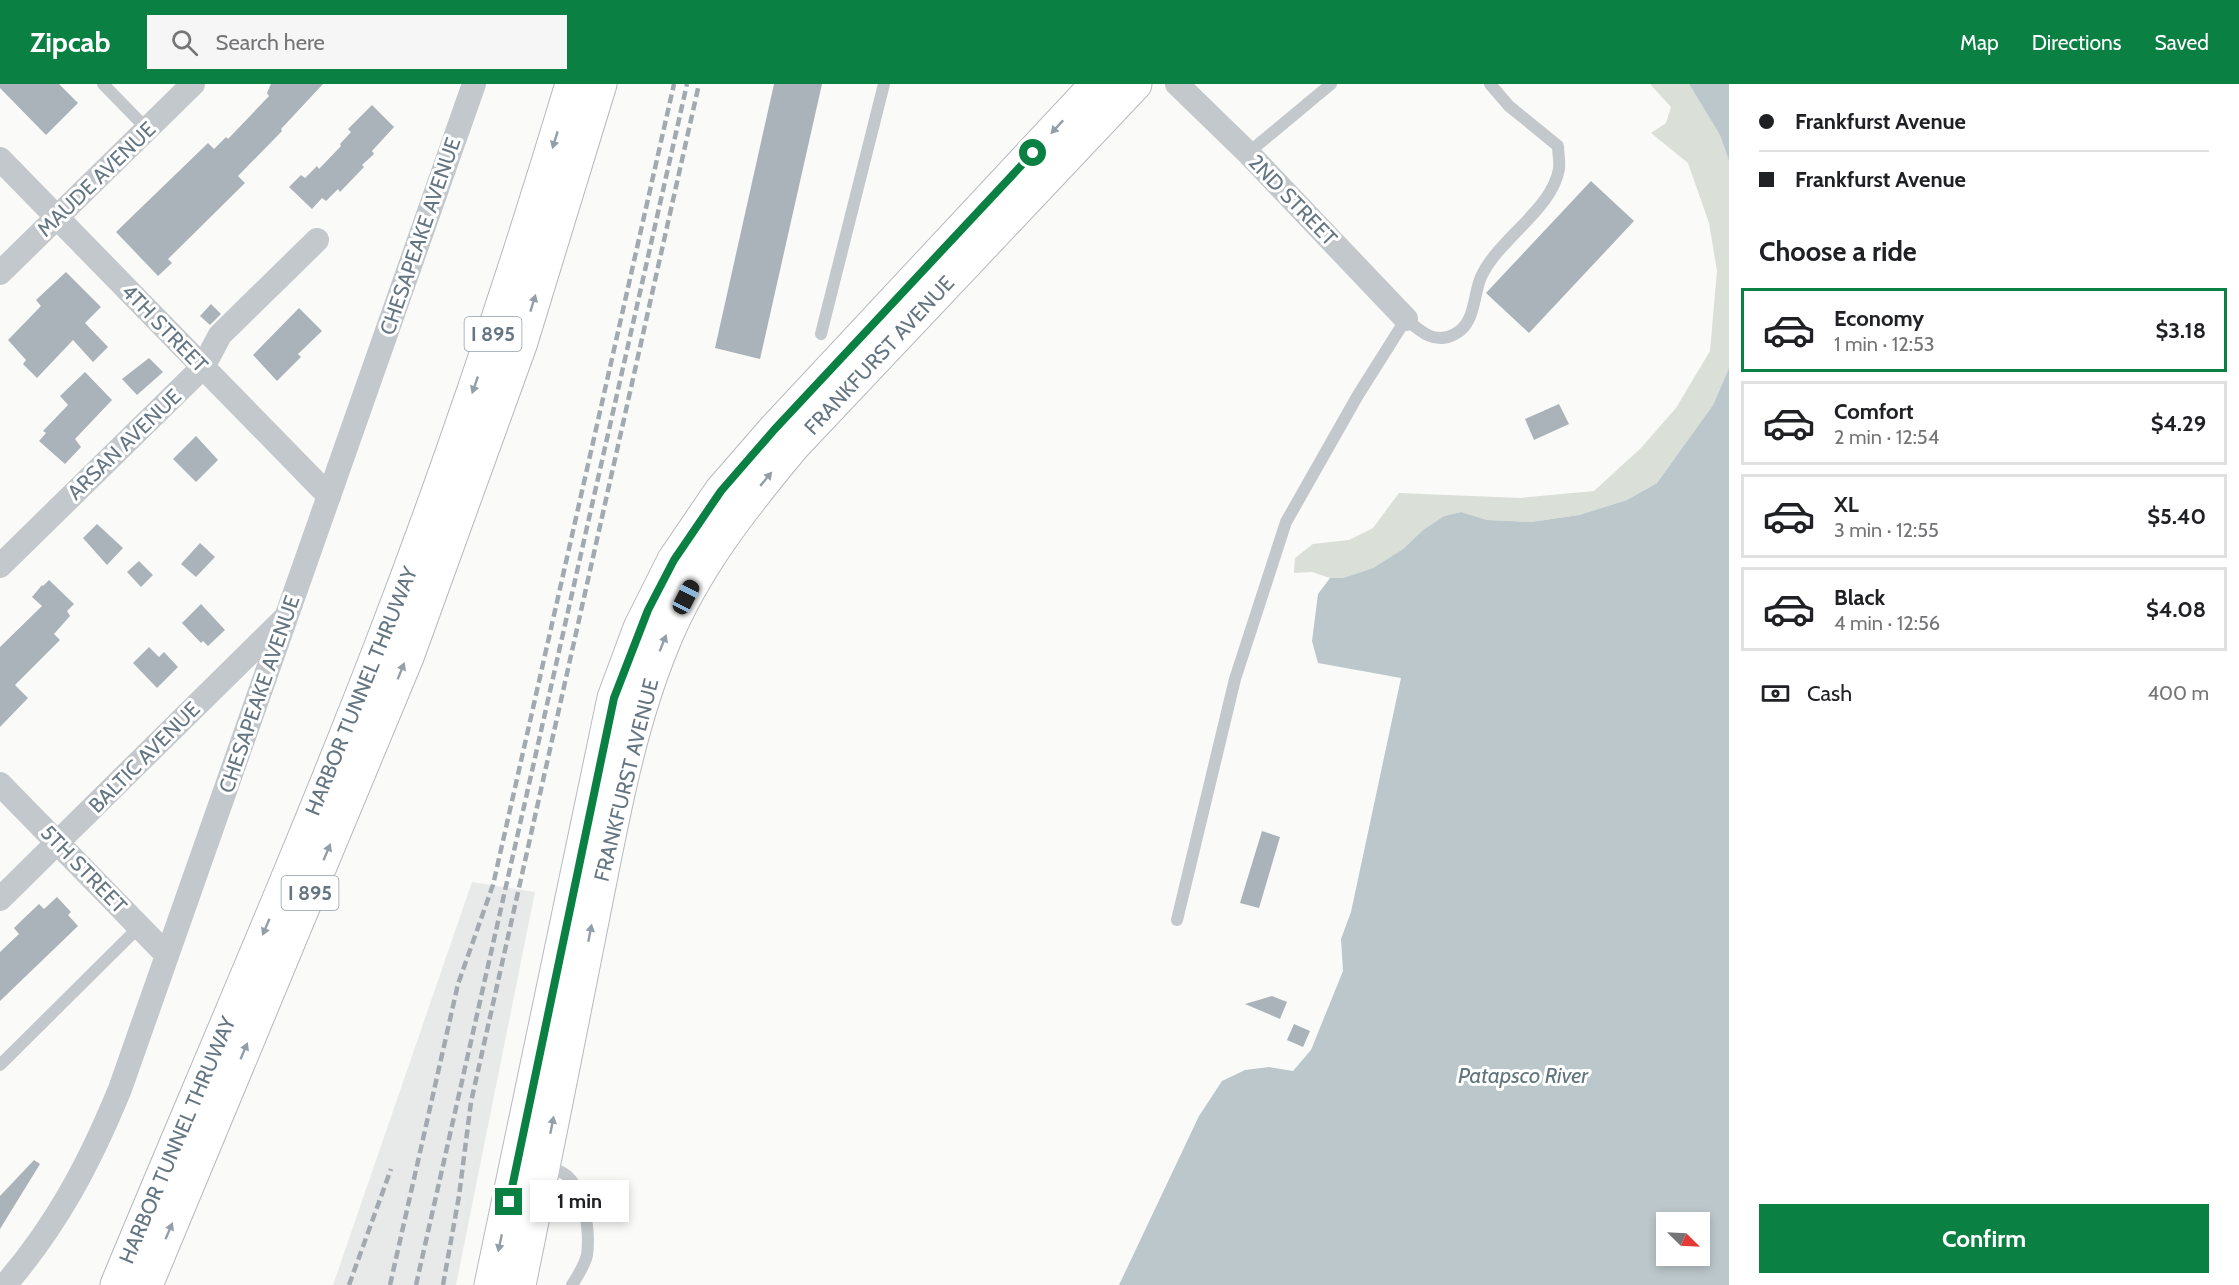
<!DOCTYPE html>
<html lang="en">
<head>
<meta charset="utf-8">
<style>
	body { margin:0; font-family:Cabin,sans-serif; background:#f6f6f6; color:#202124; height:100vh; display:flex; flex-direction:column; font-size:22px; white-space:nowrap }
	* { box-sizing:border-box; margin:0 }
	p { font-size:20px; color:#757577 }
	.icon { flex:none; width:33px; height:33px; fill:none; stroke:currentColor; stroke-width:2; stroke-linecap:round; stroke-linejoin:round }
	.map { position:relative; flex:1; overflow:hidden }
	.panel { display:flex; flex-direction:column; background:#fff; width:510px }
	.panel>* { flex:none }
	.top-card { display:grid; align-content:center; height:132px; padding:0 30px; background:#fff }
	.needle { width:39px; rotate:114deg }
	.fabs { position:absolute; left:1656px; top:1128px; display:grid; gap:12px }
	.fabs a { display:grid; place-items:center; width:54px; height:54px; border-radius:0px; background:#fff; box-shadow:0 3px 9px #0003; font-size:30px }
	.end { position:absolute; width:27px; height:27px; margin:-14px; border:8px solid #0b8043; background:#fff; box-shadow:0 0 0 3px #fff }
	.from { border-radius:50% }
	.bubble { position:absolute; height:42px; border-radius:0px; background:#fff; box-shadow:0 3px 9px #0003; font-size:20px; font-weight:700; line-height:42px; text-align:center }
	.car { position:absolute; width:18px; height:36px; margin:-18px -9px; border-radius:8px; box-shadow:0 0 4px 2px #0007; background:linear-gradient(#222 24%,#8ab4d8 0 40%,#222 0 76%,#8ab4d8 0 86%,#222 0) }
	.top-card b { display:flex; align-items:center; gap:21px; height:57px; font-size:22px }
	.top-card b+b { border-top:2px solid #e0e0e0 }
	.top-card i { width:15px; height:15px; background:#202124 }
	ul { padding:0; list-style:none }
	li { display:flex; align-items:center; gap:18px; height:84px; margin:0 12px 9px; padding:0 18px; border:3px solid #e0e0e0; border-radius:0px }
	li div { flex:1 }
	li b { display:block; font-size:22px }
	li em { font-style:normal; font-weight:700 }
	li.active { border-color:#0b8043 }
	li>.icon { width:54px; height:54px; stroke-width:1.5 }
	h2 { padding:0 30px; font-size:27px; line-height:72px }
	.pay { display:flex; align-items:center; gap:15px; height:66px; padding:0 30px; font-size:22px }
	.pay p { margin-inline-start:auto }
	.action { display:flex; gap:12px; margin-top:auto; padding:12px 30px }
	.action a { flex:1; height:69px; border-radius:0px; background:#0b8043; color:#fff; font-size:24px; font-weight:700; line-height:69px; text-align:center }
	header { display:flex; align-items:center; gap:36px; box-sizing:border-box; height:84px; padding:0 30px; background:#0b8043; color:#fff }
	header strong { font-size:28px }
	nav { display:flex; gap:33px; margin-inline-start:auto; font-size:21px }
	.search { width:420px; height:54px; background:#f6f6f6; display:flex; align-items:center; gap:15px; box-sizing:border-box; padding:0 21px; border-radius:0px; color:#757577; font-size:22px }
	main { display:flex; flex:1; min-height:0 }
	.map>svg:first-child { display:block }
	.built { fill:#e8e9e9 }
	.green { fill:#dadfd7 }
	.water { fill:#bbc7cb; fill-rule:evenodd }
	.building { fill:#aab3b9 }
	.lines { fill:none; stroke-linecap:round; stroke-linejoin:round }
	.primary-casing { stroke:#b5babe; stroke-width:35 }
	.motorway-casing { stroke:#b4b9bd; stroke-width:35 }
	.service { stroke:#c3c8cc; stroke-width:12 }
	.minor { stroke:#c3c8cc; stroke-width:24 }
	.primary { stroke:#fff; stroke-width:33 }
	.motorway { stroke:#fff; stroke-width:33 }
	.rail { stroke:#a2aab0; stroke-width:4.5; stroke-dasharray:9 4.5; stroke-linecap:butt }
	.oneway { fill:#939fa8 }
	.route { stroke:#0b8043; stroke-width:8 }
	.labels { text-anchor:middle; dominant-baseline:central; stroke-width:6; stroke-linejoin:round; paint-order:stroke }
	.shield { fill:#fff; stroke:#939fa8; stroke-width:1.5 }
	.shield-label { font-size:20px; font-weight:bold; fill:#657683 }
	.street-label { font-size:21px; fill:#657683; stroke:#fff }
	.water-label { font-size:22px; font-style:italic; fill:#60757c; stroke:#fff }
</style>
</head>
<body>
<header>
<strong>Zipcab</strong>
<div class="search"><svg class="icon" aria-label="search" viewBox="0 0 24 24"><circle cx="10" cy="10" r="6"/><path d="M15 15l6 6"/></svg>Search here</div>
<nav><a>Map</a><a>Directions</a><a>Saved</a></nav>
</header>
<main>
<div class="map">
<svg width="1729" height="1201" viewBox="0 0 1729 1201">
	<rect width="100%" height="100%" fill="#fafaf8"/>
	<!-- built -->
	<path class="built" d="M 472,798 L 535,808 L 456,1201 L 333,1201 Z"/>
	<!-- green -->
	<path class="green" d="M 1650,0 L 1689,0 L 1720,51 L 1729,77 L 1729,284 L 1713,321 L 1657,399 L 1627,416 L 1579,431 L 1531,438 L 1487,436 L 1461,428 L 1444,432 L 1423,446 L 1403,465 L 1373,484 L 1343,494 L 1330,494 L 1312,488 L 1294,489 L 1295,474 L 1313,460 L 1349,456 L 1373,444 L 1399,409 L 1520,414 L 1594,407 L 1641,364 L 1676,324 L 1710,267 L 1717,187 L 1709,139 L 1688,79 L 1651,49 L 1666,39 L 1671,23 Z"/>
	<!-- water -->
	<g class="water">
		<path d="M 1689,0 L 1729,0 L 1729,77 L 1720,51 Z"/>
		<path d="M 1729,284 L 1729,1201 L 1119,1201 L 1199,1032 L 1222,997 L 1245,986 L 1269,983 L 1293,987 L 1311,966 L 1343,887 L 1341,855 L 1351,828 L 1401,594 L 1318,579 L 1312,557 L 1318,510 L 1330,494 L 1343,494 L 1373,484 L 1403,465 L 1423,446 L 1444,432 L 1461,428 L 1487,436 L 1531,438 L 1579,431 L 1627,416 L 1657,399 L 1713,321 ZM 1666,1138 L 1700,1138 L 1700,1172 L 1666,1172 Z"/>
	</g>
	<!-- building -->
	<g class="building">
		<path d="M 0,0 L 59,0 L 78,19 L 46,51 L 0,4 Z"/>
		<path d="M 271,0 L 323,0 L 281,45 L 282,47 L 238,92 L 245,99 L 168,175 L 172,179 L 158,192 L 116,148 L 208,59 L 214,65 L 226,53 L 228,55 L 269,12 L 267,9 Z"/>
		<path d="M 774,0 L 822,0 L 760,275 L 715,264 Z"/>
		<path d="M 372,21 L 394,43 L 372,67 L 374,70 L 362,81 L 364,83 L 340,108 L 338,105 L 326,117 L 322,114 L 312,125 L 289,103 L 301,91 L 305,94 L 317,82 L 319,85 L 341,62 L 340,60 L 351,48 L 348,45 Z"/>
		<path d="M 1591,97 L 1634,137 L 1529,249 L 1486,209 Z"/>
		<path d="M 66,188 L 101,223 L 85,239 L 108,263 L 93,278 L 73,256 L 37,294 L 23,280 L 26,276 L 8,256 L 41,222 L 36,216 Z"/>
		<path d="M 211,220 L 221,230 L 210,241 L 200,232 Z"/>
		<path d="M 299,224 L 322,247 L 298,270 L 301,273 L 277,297 L 253,271 Z"/>
		<path d="M 149,274 L 163,288 L 137,311 L 122,295 Z"/>
		<path d="M 85,288 L 112,316 L 75,355 L 81,363 L 65,380 L 39,357 L 46,349 L 43,347 L 68,321 L 60,312 Z"/>
		<path d="M 1559,320 L 1569,340 L 1534,356 L 1525,335 Z"/>
		<path d="M 196,352 L 218,376 L 196,398 L 173,375 Z"/>
		<path d="M 97,440 L 123,464 L 107,481 L 83,454 Z"/>
		<path d="M 200,459 L 215,473 L 196,493 L 181,480 Z"/>
		<path d="M 139,477 L 153,491 L 141,503 L 127,488 Z"/>
		<path d="M 49,496 L 74,520 L 67,527 L 70,532 L 54,550 L 60,556 L 15,601 L 28,614 L 0,643 L 0,563 L 42,522 L 32,513 L 42,501 L 43,502 Z"/>
		<path d="M 201,520 L 225,546 L 208,562 L 203,557 L 201,559 L 182,539 Z"/>
		<path d="M 149,563 L 159,573 L 164,568 L 178,583 L 157,604 L 133,579 Z"/>
		<path d="M 1262,747 L 1280,753 L 1259,824 L 1240,819 Z"/>
		<path d="M 57,813 L 71,828 L 68,831 L 78,842 L 0,917 L 0,868 L 19,850 L 14,844 L 21,837 L 39,820 L 44,825 Z"/>
		<path d="M 1272,912 L 1287,918 L 1280,935 L 1245,920 Z"/>
		<path d="M 1294,940 L 1310,947 L 1303,963 L 1287,956 Z"/>
		<path d="M 34,1076 L 40,1080 L 0,1145 L 0,1112 Z"/>
	</g>
	<g class="lines">
		<!-- primary casing -->
		<g class="primary-casing">
			<g id="primary">
				<path d="M 491,1201 L 614,614 L 640,544 L 674,476 L 721,407 L 774,346 L 1097,0"/>
				<path d="M 519,1201 C 544,1080 568,958 592,837 C 611,743 627,646 664,557 C 694,484 743,422 793,362 L 1135,0"/>
			</g>
		</g>
		<!-- motorway casing -->
		<g class="motorway-casing">
			<g id="motorway">
				<path d="M 117,1201 C 205,989 298,777 381,562 C 452,378 515,190 572,0"/>
				<path d="M 146,1201 L 407,573 L 520,261 L 600,0"/>
			</g>
		</g>
		<!-- service -->
		<g class="service">
			<path d="M 103,0 L 147,45"/>
			<path d="M 1248,69 L 1331,0"/>
			<path d="M 821,250 L 884,0"/>
			<path d="M 1177,836 L 1235,595 L 1286,438 L 1358,311 L 1406,235 C 1421,248 1435,261 1455,250 C 1476,239 1473,211 1481,193 C 1498,155 1552,126 1559,85 C 1560,78 1558,69 1558,62 L 1509,22 L 1490,0"/>
			<path d="M 0,981 L 140,842"/>
			<path d="M 545,1082 C 552,1084 560,1086 566,1091 C 585,1106 590,1149 587,1171 C 585,1181 577,1193 572,1201"/>
		</g>
		<!-- minor -->
		<g class="minor">
			<path d="M 1177,0 L 1248,69 L 1406,235"/>
			<path d="M 0,75 L 329,412"/>
			<path d="M 0,189 L 193,0"/>
			<path d="M 0,482 L 203,283 L 220,251 L 317,156"/>
			<path d="M 0,700 L 167,871"/>
			<path d="M 0,815 L 284,535"/>
			<path d="M 5,1201 C 57,1141 90,1078 120,1005 L 474,0"/>
		</g>
		<!-- primary -->
		<use href="#primary" class="primary"/>
		<!-- motorway -->
		<use href="#motorway" class="motorway"/>
		<!-- rail -->
		<g class="rail">
			<path d="M 349,1201 L 391,1085"/>
			<path d="M 390,1201 L 458,900 L 493,801 L 674,0"/>
			<path d="M 416,1201 L 687,0"/>
			<path d="M 443,1201 L 459,1112 L 471,1018 L 699,0"/>
		</g>
	</g>
	<!-- one-way arrows -->
	<defs><path id="oneway-solid" d="M-6-.8H1V-3.2L6.5 0L1 3.2V.8H-6Z" transform="scale(1.5)"/></defs>
	<g class="oneway">
		<use href="#oneway-solid" transform="translate(1057 43) rotate(133)"/>
		<use href="#oneway-solid" transform="translate(555 56) rotate(107)"/>
		<use href="#oneway-solid" transform="translate(533 219) rotate(-73)"/>
		<use href="#oneway-solid" transform="translate(475 301) rotate(109)"/>
		<use href="#oneway-solid" transform="translate(766 395) rotate(-50)"/>
		<use href="#oneway-solid" transform="translate(663 559) rotate(-68)"/>
		<use href="#oneway-solid" transform="translate(401 587) rotate(-68)"/>
		<use href="#oneway-solid" transform="translate(327 768) rotate(-67)"/>
		<use href="#oneway-solid" transform="translate(266 843) rotate(113)"/>
		<use href="#oneway-solid" transform="translate(590 849) rotate(-79)"/>
		<use href="#oneway-solid" transform="translate(244 967) rotate(-67)"/>
		<use href="#oneway-solid" transform="translate(552 1041) rotate(-79)"/>
		<use href="#oneway-solid" transform="translate(169 1147) rotate(-67)"/>
		<use href="#oneway-solid" transform="translate(500 1159) rotate(102)"/>
	</g>
	<g class="lines">
		<!-- route -->
		<path class="route" d="M 509,1118 L 614,614 L 648,526 L 674,476 L 721,407 L 774,346 L 1033,69"/>
	</g>
	<g class="labels">
		<!-- shield labels -->
		<g class="shield">
			<rect x="464.5" y="233" width="57" height="34" rx="4.5"/>
			<rect x="281.5" y="792" width="57" height="34" rx="4.5"/>
		</g>
		<g class="shield-label">
			<text x="493" y="250">I 895</text>
			<text x="310" y="809">I 895</text>
		</g>
		<!-- street labels -->
		<g class="street-label">
			<text transform="translate(96 95) rotate(-44)">MAUDE AVENUE</text>
			<text transform="translate(1293 116) rotate(46)">2ND STREET</text>
			<text transform="translate(420 152) rotate(-71)">CHESAPEAKE AVENUE</text>
			<text transform="translate(165 244) rotate(46)">4TH STREET</text>
			<text transform="translate(879 271) rotate(-47)">FRANKFURST AVENUE</text>
			<text transform="translate(124 360) rotate(-44)">ARSAN AVENUE</text>
			<text transform="translate(361 607) rotate(-68)">HARBOR TUNNEL THRUWAY</text>
			<text transform="translate(259 610) rotate(-71)">CHESAPEAKE AVENUE</text>
			<text transform="translate(144 673) rotate(-45)">BALTIC AVENUE</text>
			<text transform="translate(626 696) rotate(-76)">FRANKFURST AVENUE</text>
			<text transform="translate(84 785) rotate(46)">5TH STREET</text>
			<text transform="translate(177 1056) rotate(-67)">HARBOR TUNNEL THRUWAY</text>
		</g>
		<!-- water labels -->
		<g class="water-label">
			<text x="1523" y="991">Patapsco River</text>
		</g>
	</g>
</svg>
<div class="fabs">
<a><svg class="needle" viewBox="-14 -14 28 28"><path d="M0-13l5 13h-10z" fill="#e53935"/><path d="M0 13l5-13h-10z" fill="#757577"/></svg></a>
</div>
<i class="end from" style="left:1033px;top:69px"></i>
<i class="end" style="left:509px;top:1118px"></i>
<div class="bubble" style="left:530px;top:1096px;width:99px">1 min</div>
<i class="car" style="left:686px;top:513px;rotate:27deg"></i>
</div>
<section class="panel">
<div class="top-card">
<b><i class="from"></i>Frankfurst Avenue</b>
<b><i></i>Frankfurst Avenue</b>
</div>
<h2>Choose a ride</h2>
<ul>
<li class="active"><svg class="icon" aria-label="car" viewBox="0 0 24 24"><path d="M5 17H2v-5l4-1 3-4h7l3 4 3 1v5h-3M9 17h6M6 11h13"/><circle cx="7" cy="17" r="2"/><circle cx="17" cy="17" r="2"/></svg><div><b>Economy</b><p>1 min · 12:53</p></div><em>$3.18</em></li>
<li><svg class="icon" aria-label="car" viewBox="0 0 24 24"><path d="M5 17H2v-5l4-1 3-4h7l3 4 3 1v5h-3M9 17h6M6 11h13"/><circle cx="7" cy="17" r="2"/><circle cx="17" cy="17" r="2"/></svg><div><b>Comfort</b><p>2 min · 12:54</p></div><em>$4.29</em></li>
<li><svg class="icon" aria-label="car" viewBox="0 0 24 24"><path d="M5 17H2v-5l4-1 3-4h7l3 4 3 1v5h-3M9 17h6M6 11h13"/><circle cx="7" cy="17" r="2"/><circle cx="17" cy="17" r="2"/></svg><div><b>XL</b><p>3 min · 12:55</p></div><em>$5.40</em></li>
<li><svg class="icon" aria-label="car" viewBox="0 0 24 24"><path d="M5 17H2v-5l4-1 3-4h7l3 4 3 1v5h-3M9 17h6M6 11h13"/><circle cx="7" cy="17" r="2"/><circle cx="17" cy="17" r="2"/></svg><div><b>Black</b><p>4 min · 12:56</p></div><em>$4.08</em></li>
</ul>
<div class="pay"><svg class="icon" aria-label="cash" viewBox="0 0 24 24"><path d="M3 7h18v10H3z"/><circle cx="12" cy="12" r="2"/></svg>Cash<p>400 m</p></div>
<div class="action"><a>Confirm</a></div>
</section>
</main>
</body>
</html>
